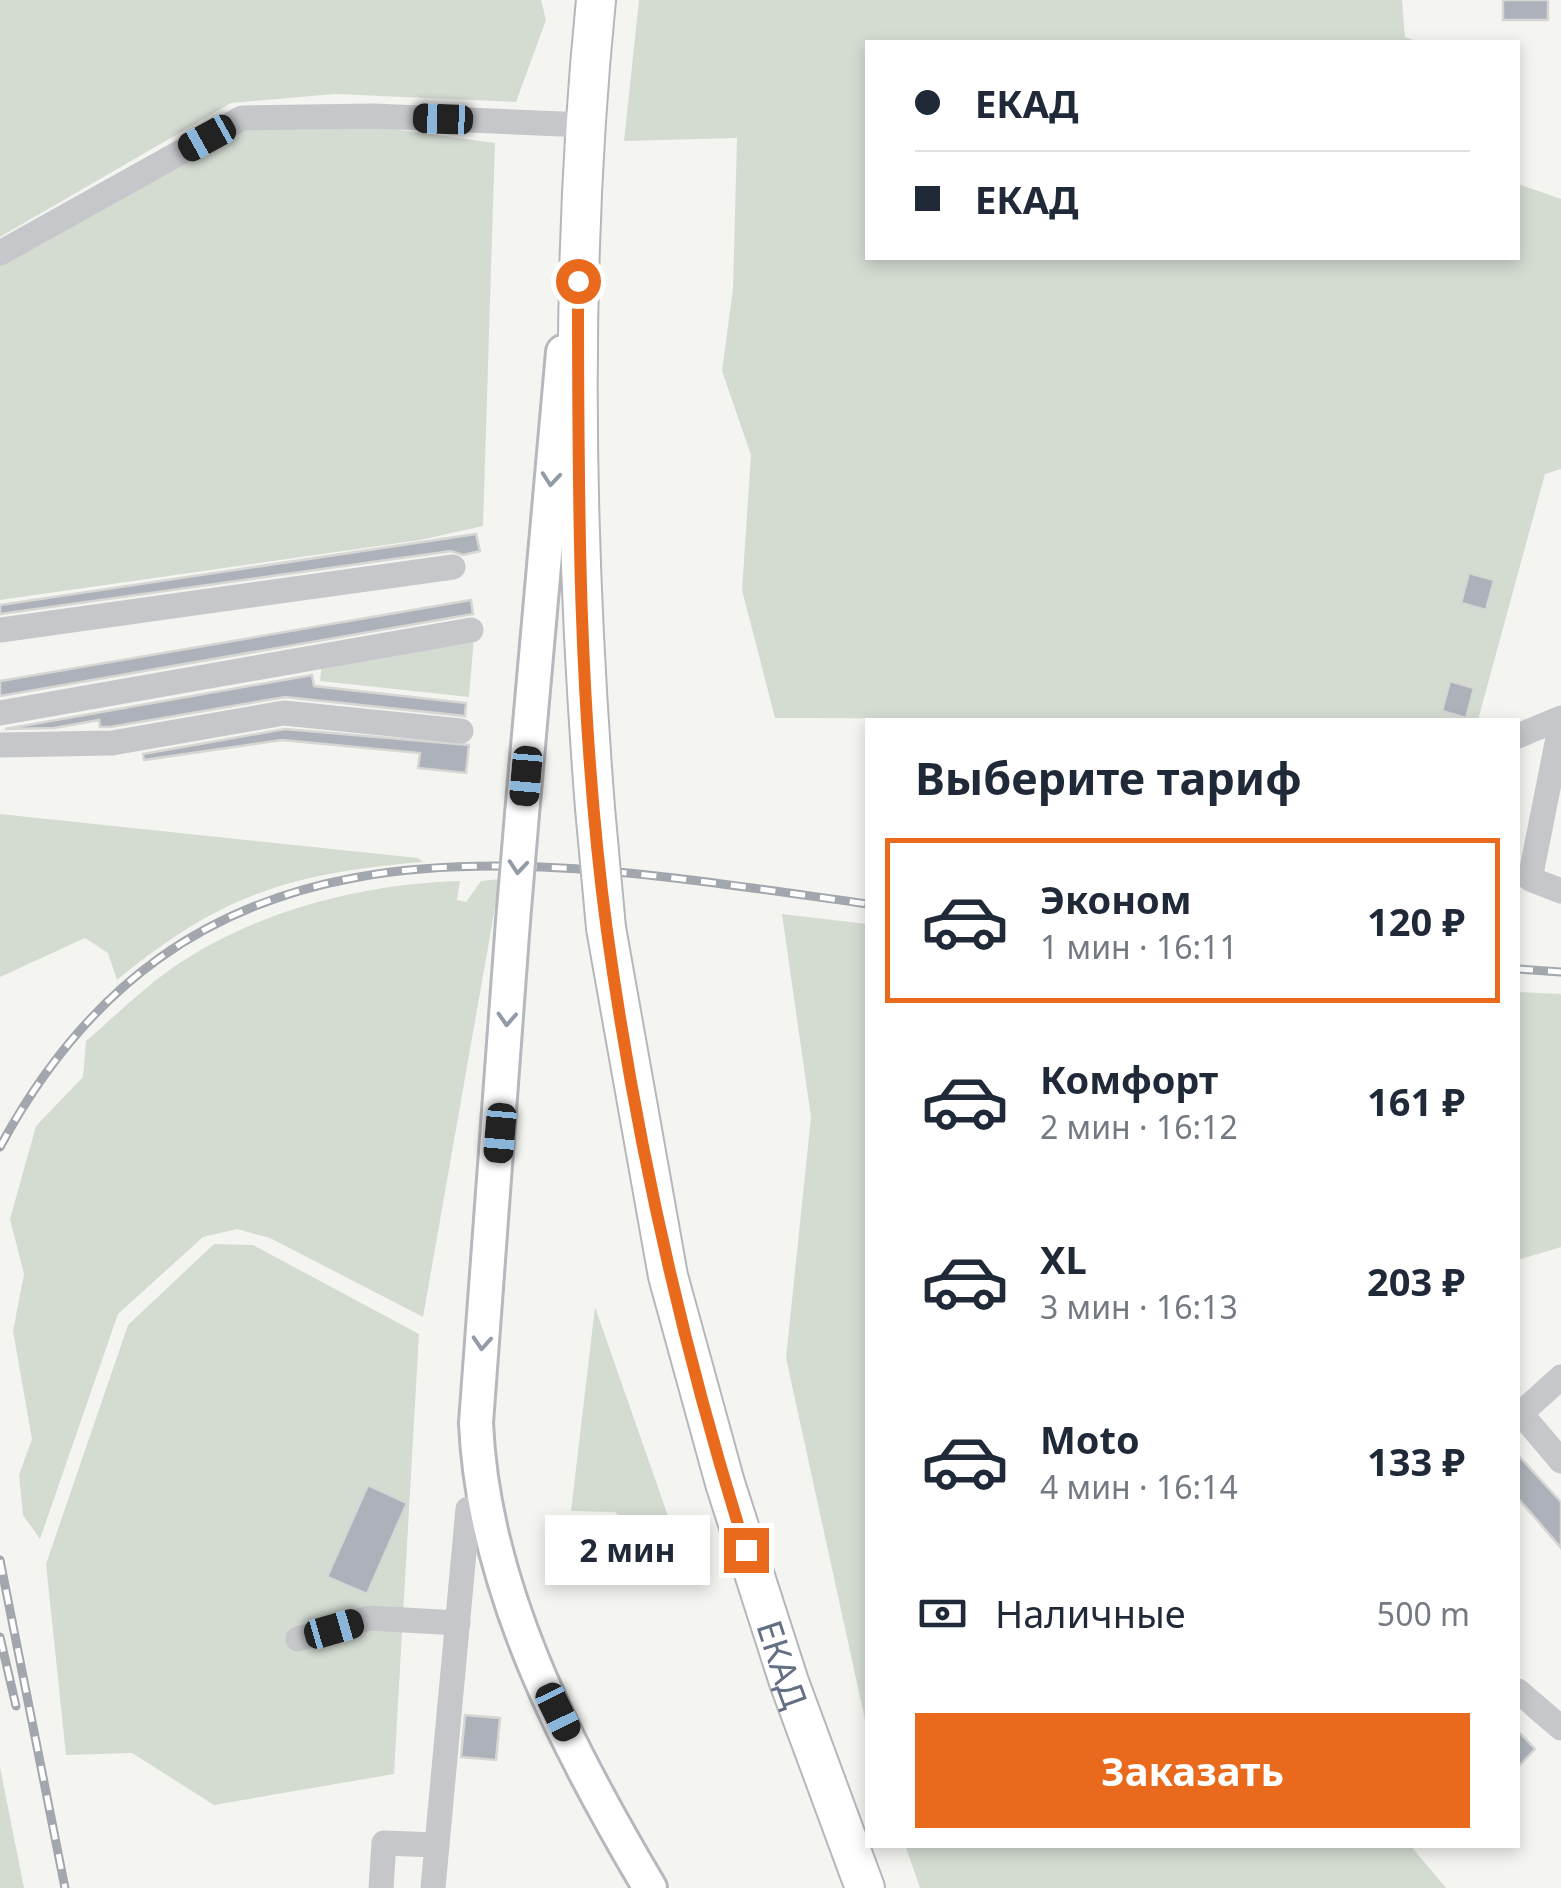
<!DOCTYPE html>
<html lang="ru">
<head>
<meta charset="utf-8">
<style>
	body { margin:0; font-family:"Noto Sans",sans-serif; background:#f6f6f7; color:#1f2937; height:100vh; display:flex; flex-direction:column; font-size:38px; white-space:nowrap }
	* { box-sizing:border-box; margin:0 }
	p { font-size:32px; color:#747a83 }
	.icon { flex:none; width:55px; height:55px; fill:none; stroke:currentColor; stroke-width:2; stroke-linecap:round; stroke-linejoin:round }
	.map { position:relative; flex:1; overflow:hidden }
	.panel { position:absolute; left:865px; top:718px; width:655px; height:1130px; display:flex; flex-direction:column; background:#fff; border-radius:0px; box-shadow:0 5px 15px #0003 }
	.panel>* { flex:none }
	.top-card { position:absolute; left:865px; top:40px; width:655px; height:220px; border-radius:0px; box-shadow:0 5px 15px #0003; display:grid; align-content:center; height:220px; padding:0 50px; background:#fff }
	.end { position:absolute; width:45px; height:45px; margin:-22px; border:12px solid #e96a1d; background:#fff; box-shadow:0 0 0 5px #fff }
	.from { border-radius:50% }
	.bubble { position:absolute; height:70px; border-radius:0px; background:#fff; box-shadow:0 5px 15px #0003; font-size:32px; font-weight:700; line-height:70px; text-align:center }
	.car { position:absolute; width:30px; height:60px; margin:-30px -15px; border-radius:12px; box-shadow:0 0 8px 2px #0007; background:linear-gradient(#222 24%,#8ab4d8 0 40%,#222 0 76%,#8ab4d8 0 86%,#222 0) }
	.top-card b { display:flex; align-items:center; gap:35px; height:95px; font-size:38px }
	.top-card b+b { border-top:2px solid #e0e1e3 }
	.top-card i { width:25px; height:25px; background:#1f2937 }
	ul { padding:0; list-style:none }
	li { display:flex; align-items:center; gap:30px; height:165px; margin:0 20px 15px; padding:0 30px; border:5px solid transparent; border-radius:0px }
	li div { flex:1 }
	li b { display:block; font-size:38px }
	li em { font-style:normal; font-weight:700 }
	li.active { border-color:#e96a1d }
	li>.icon { width:90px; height:90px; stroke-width:1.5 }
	h2 { padding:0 50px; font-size:45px; line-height:120px }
	.pay { display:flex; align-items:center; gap:25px; height:110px; padding:0 50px; font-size:38px }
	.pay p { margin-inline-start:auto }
	.button { display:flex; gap:20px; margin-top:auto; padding:20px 50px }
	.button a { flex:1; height:115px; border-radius:0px; background:#e96a1d; color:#fff; font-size:40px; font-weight:700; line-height:115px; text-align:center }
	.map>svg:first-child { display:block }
	.green { fill:#d4dcd2 }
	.building { fill:#adb2ba; stroke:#d6d6d4; stroke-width:2.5 }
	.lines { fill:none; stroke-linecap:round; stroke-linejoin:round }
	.major-casing { stroke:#b5b8bd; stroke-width:38 }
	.highway-casing { stroke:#b5b7bb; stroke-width:42 }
	.minor { stroke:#c5c7cb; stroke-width:25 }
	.major { stroke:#fff; stroke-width:32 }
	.highway { stroke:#fff; stroke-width:38 }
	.rail-casing { stroke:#a2a7ae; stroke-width:9 }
	.rail { stroke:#fff; stroke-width:5; stroke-dasharray:15; stroke-linecap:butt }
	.major-bridge-casing { stroke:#b5b8bd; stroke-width:38; stroke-linecap:butt }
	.highway-bridge-casing { stroke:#b5b7bb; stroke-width:42; stroke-linecap:butt }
	.major-bridge { stroke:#fff; stroke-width:32 }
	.highway-bridge { stroke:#fff; stroke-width:38 }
	.oneway { stroke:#929ba8 }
	.route { stroke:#e96a1d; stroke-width:12 }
	.labels { text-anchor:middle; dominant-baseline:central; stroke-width:10; stroke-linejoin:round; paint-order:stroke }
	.street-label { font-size:35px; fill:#637083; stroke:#fff }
</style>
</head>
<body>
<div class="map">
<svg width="1561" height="1888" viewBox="0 0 1561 1888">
	<rect width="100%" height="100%" fill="#f4f5f1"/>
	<!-- green -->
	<g class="green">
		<path d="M 0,0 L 541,0 L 546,20 L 516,102 L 335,94 L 231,103 L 0,237 Z"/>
		<path d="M 639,0 L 1402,0 L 1405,37 L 1419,42 L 868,42 L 868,258 L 1518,258 L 1518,184 L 1561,199 L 1561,469 L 1545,474 L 1478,720 L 775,718 L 742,590 L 751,455 L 722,371 L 733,289 L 737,138 L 624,141 Z"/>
		<path d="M 350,123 L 495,143 L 483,526 L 420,540 L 0,600 L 0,264 L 242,127 Z"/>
		<path d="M 474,637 L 469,697 L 320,681 L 322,662 Z"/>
		<path d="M 0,814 L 418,858 L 423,862 C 290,873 220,895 117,980 L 108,953 L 85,938 L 0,977 Z"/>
		<path d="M 500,879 L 423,1317 L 270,1238 L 237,1229 L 203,1237 L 118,1314 L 40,1539 L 23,1515 L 19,1475 L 32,1439 L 13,1331 L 24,1274 L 10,1219 L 36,1126 L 83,1077 L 86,1041 C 113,1018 139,992 168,971 C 251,912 359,884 460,881 L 457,900 L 466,902 L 481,881 Z"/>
		<path d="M 782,914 L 867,924 L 867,1729 L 786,1358 L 811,1117 Z"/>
		<path d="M 1518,992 L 1561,994 L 1561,1247 L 1518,1260 Z"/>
		<path d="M 214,1244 L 253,1245 L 419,1334 L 394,1774 L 214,1805 L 132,1753 L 66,1755 L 46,1564 L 128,1325 Z"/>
		<path d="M 595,1307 L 682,1556 L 658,1557 L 615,1512 L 571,1511 Z"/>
		<path d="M 0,1767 L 24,1888 L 0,1888 Z"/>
		<path d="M 905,1845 L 1410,1845 L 1446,1888 L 920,1888 Z"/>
	</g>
	<!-- building -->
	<g class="building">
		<rect x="1503" y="0" width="45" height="20"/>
		<path d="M 476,534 L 480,551 L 463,555 L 451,551 L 0,614 L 0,605 Z"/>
		<path d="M 1469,573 L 1494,580 L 1486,610 L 1461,603 Z"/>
		<path d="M 471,600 L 473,614 L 0,696 L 0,681 Z"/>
		<path d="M 312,675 L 314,686 L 466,703 L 465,716 L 285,697 L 110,727 L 100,727 L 99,720 L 54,728 L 5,729 Z"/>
		<path d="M 1450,681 L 1474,688 L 1466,718 L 1442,711 Z"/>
		<path d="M 285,729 L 469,745 L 466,773 L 418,768 L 420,753 L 282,740 L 144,760 L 143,754 Z"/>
		<path d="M 1518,1455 L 1561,1502 L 1561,1548 L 1518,1498 Z"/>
		<path d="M 368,1485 L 407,1503 L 367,1594 L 327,1577 Z"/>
		<path d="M 465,1715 L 500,1718 L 496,1760 L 461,1757 Z"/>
		<path d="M 1518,1731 L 1535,1749 L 1518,1767 Z"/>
	</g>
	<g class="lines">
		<!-- major casing -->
		<g class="major-casing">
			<g id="major">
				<path d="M 522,814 L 563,352"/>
				<path d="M 513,921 L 476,1423 C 483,1588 567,1748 650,1888"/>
			</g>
		</g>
		<!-- highway casing -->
		<g class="highway-casing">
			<g id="highway">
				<path d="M 595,808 C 574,539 569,268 596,0"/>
				<path id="s1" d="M 606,928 L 668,1276 L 725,1483 L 789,1682 L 865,1888"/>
			</g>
		</g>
		<!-- minor -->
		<g class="minor">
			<path d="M 0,253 L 242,118 L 373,116 L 584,125"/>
			<path d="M 0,630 L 453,567"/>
			<path d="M 0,713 L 471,630"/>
			<path d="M 1561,723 L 1530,879 L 1561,891"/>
			<path d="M 1518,736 L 1561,718"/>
			<path d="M 0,745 L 112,743 L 284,713 L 461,731"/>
			<path d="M 1518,1410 L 1561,1461"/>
			<path d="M 1518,1416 L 1561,1377"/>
			<path d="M 298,1639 L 369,1618 L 458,1623"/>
			<path d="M 1518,1691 L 1561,1728"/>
			<path d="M 381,1888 L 384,1843 L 436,1845"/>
			<path d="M 433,1888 L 468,1509 L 485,1508"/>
		</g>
		<!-- major -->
		<use href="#major" class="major"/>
		<!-- highway -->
		<use href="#highway" class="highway"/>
		<!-- rail casing -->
		<g class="rail-casing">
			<g id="rail">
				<path d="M 1518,969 L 1561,972"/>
				<path d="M 0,1147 C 193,788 530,858 868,904"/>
				<path d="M 0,1560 L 65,1888"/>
				<path d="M 0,1637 L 16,1706"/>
			</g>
		</g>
		<!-- rail -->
		<use href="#rail" class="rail"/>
		<!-- major-bridge casing -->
		<g class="major-bridge-casing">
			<path id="major-bridge" d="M 513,921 L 522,814"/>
		</g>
		<!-- highway-bridge casing -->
		<g class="highway-bridge-casing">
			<path id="highway-bridge" d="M 595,808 L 606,928"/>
		</g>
		<!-- major-bridge -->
		<use href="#major-bridge" class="major-bridge"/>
		<!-- highway-bridge -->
		<use href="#highway-bridge" class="highway-bridge"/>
	</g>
	<!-- one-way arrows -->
	<defs><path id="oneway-chevron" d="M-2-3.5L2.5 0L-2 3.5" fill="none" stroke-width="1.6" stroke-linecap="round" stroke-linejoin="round" transform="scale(2.5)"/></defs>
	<g class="oneway">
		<use href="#oneway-chevron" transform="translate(551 479) rotate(95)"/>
		<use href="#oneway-chevron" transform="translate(518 867) rotate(95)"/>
		<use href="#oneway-chevron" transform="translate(507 1019) rotate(93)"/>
		<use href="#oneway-chevron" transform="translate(482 1343) rotate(94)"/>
	</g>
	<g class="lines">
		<!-- route -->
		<path class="route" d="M 578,281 C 578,498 578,716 607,931 C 636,1141 682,1347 746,1550"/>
	</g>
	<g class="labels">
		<!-- street labels -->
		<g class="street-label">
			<text stroke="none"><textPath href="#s1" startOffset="758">ЕКАД</textPath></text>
		</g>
	</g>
</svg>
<i class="end from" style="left:578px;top:281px"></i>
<i class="end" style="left:746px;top:1550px"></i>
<div class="bubble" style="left:545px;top:1515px;width:165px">2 мин</div>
<i class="car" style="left:443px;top:119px;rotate:272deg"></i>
<i class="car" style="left:207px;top:138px;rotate:241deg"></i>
<i class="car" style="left:526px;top:776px;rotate:185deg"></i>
<i class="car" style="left:500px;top:1133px;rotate:185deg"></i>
<i class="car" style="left:334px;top:1629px;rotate:74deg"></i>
<i class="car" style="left:558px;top:1712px;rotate:154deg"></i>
<div class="top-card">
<b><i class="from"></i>ЕКАД</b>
<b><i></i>ЕКАД</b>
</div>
<section class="panel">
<h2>Выберите тариф</h2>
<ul>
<li class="active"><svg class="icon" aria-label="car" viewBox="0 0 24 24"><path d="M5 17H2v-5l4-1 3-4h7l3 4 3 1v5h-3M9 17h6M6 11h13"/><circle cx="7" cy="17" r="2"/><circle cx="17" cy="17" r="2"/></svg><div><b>Эконом</b><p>1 мин · 16:11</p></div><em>120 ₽</em></li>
<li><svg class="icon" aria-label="car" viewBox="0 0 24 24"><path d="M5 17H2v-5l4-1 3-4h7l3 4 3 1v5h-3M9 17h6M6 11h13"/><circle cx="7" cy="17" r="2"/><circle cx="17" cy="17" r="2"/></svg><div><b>Комфорт</b><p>2 мин · 16:12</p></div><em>161 ₽</em></li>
<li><svg class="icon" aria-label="car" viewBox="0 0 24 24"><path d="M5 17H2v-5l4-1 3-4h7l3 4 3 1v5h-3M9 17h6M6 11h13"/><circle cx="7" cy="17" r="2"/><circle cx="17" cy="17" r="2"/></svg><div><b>XL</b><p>3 мин · 16:13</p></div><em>203 ₽</em></li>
<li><svg class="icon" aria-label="car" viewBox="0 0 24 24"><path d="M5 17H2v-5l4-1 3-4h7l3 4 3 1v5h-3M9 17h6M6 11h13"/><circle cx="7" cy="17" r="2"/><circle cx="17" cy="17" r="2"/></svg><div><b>Moto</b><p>4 мин · 16:14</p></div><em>133 ₽</em></li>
</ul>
<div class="pay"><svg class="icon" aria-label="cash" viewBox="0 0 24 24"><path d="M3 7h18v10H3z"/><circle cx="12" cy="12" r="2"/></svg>Наличные<p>500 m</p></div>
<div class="button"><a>Заказать</a></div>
</section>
</div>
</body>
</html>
